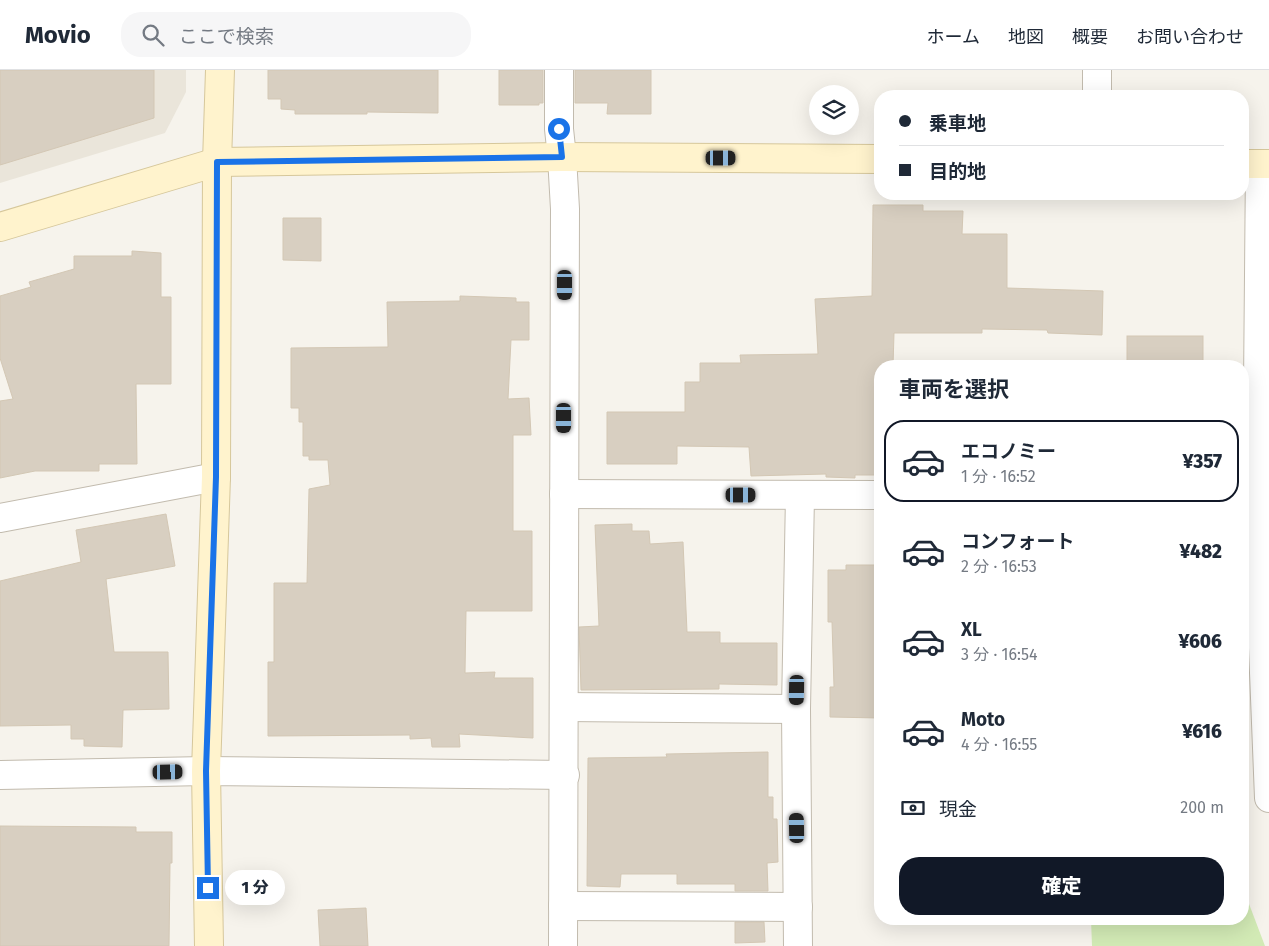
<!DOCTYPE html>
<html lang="ja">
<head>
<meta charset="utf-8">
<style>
	body { margin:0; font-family:"Fira Sans","Noto Sans JP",sans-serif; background:#f6f6f7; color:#1f2937; height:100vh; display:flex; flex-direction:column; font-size:19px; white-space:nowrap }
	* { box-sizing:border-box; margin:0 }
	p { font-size:16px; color:#747a83 }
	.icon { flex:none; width:28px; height:28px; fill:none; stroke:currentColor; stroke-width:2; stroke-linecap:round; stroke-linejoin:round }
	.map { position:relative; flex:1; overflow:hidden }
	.side { position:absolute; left:874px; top:290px; width:375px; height:565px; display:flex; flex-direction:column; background:#fff; border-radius:20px; box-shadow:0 5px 20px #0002 }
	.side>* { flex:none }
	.guide { position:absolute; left:874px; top:20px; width:375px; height:110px; border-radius:20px; box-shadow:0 5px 20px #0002; display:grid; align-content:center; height:110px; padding:0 25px; background:#fff }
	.tools { position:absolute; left:809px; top:15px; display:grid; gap:10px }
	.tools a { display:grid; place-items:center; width:50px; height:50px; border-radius:50%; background:#fff; box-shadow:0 5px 20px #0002; font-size:25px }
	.end { position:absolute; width:22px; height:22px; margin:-11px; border:6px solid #1a73e8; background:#fff; box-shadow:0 0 0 2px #fff }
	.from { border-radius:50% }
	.bubble { position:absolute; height:35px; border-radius:18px; background:#fff; box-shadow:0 5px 20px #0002; font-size:16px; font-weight:800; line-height:35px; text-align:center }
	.car { position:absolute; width:15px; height:30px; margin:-15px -8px; border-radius:6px; box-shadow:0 0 4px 1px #0007; background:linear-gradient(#222 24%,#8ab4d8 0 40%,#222 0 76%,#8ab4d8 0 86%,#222 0) }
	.guide b { display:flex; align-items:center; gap:18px; height:48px; font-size:19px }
	.guide b+b { border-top:1px solid #e0e1e3 }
	.guide i { width:12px; height:12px; background:#1f2937 }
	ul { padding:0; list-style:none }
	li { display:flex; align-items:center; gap:15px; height:82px; margin:0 10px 8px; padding:0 15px; border:2px solid transparent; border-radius:20px }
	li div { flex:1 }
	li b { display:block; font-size:19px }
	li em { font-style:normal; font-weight:800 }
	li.selected { border-color:#111827 }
	li>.icon { width:45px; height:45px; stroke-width:1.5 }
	h2 { padding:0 25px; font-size:22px; line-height:60px }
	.pay { display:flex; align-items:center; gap:12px; height:55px; padding:0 25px; font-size:19px }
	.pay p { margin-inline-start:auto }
	.cta { display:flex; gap:10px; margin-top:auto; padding:10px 25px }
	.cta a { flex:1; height:58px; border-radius:20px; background:#111827; color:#fff; font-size:20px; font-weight:800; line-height:58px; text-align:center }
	header { display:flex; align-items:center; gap:30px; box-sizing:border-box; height:70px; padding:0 25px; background:#fff; border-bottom:1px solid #e0e1e3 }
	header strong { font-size:24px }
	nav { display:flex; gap:28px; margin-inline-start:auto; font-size:18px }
	.search { width:350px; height:45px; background:#f6f6f7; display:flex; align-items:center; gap:12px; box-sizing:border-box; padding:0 18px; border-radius:20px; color:#747a83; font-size:19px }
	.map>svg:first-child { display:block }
	.residential { fill:#eae5da }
	.green { fill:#d2eab5 }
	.building { fill:#d8cfc1; stroke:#d3c7b4 }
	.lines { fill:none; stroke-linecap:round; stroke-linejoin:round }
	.street-casing { stroke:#c2bbae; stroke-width:30 }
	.secondary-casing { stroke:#d6c79b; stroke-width:30 }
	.street { stroke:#fff; stroke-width:28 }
	.secondary { stroke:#fff3cd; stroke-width:28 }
	.route { stroke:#1a73e8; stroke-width:6 }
</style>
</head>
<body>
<header>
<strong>Movio</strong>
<div class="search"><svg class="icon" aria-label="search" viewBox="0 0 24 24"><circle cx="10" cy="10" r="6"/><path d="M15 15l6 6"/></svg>ここで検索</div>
<nav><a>ホーム</a><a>地図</a><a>概要</a><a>お問い合わせ</a></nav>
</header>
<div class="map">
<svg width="1269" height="876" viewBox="0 0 1269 876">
	<rect width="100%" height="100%" fill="#f6f3ec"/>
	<!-- residential -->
	<path class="residential" d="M 0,0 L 186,0 L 186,22 L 165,63 L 0,113 Z"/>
	<!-- green -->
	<path class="green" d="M 1243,818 L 1265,876 L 1092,876 L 1091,849 L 1242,849 Z"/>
	<!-- building -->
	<g class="building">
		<path d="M 0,0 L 154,0 L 154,48 L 0,95 Z"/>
		<path d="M 268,0 L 438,0 L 438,43 L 367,42 L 367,44 L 295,44 L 295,40 L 281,39 L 281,29 L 268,29 Z"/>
		<path d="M 499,0 L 543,0 L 543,33 L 539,33 L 539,35 L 499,35 Z"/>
		<path d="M 575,0 L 651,0 L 651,44 L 607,44 L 608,33 L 575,33 Z"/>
		<path d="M 873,135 L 923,135 L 923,141 L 963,141 L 962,164 L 1007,164 L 1007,218 L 1103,221 L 1102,265 L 1048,263 L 1047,260 L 982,259 L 982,263 L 894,263 L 893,296 L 880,296 L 880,405 L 855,405 L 855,408 L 826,407 L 826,404 L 751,406 L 749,377 L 677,376 L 677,394 L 607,394 L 607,342 L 685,342 L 685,312 L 700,312 L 700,293 L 741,293 L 740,285 L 818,284 L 815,229 L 872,226 Z"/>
		<path d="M 283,148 L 321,148 L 321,191 L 283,190 Z"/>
		<path d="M 132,181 L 161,183 L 161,227 L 171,227 L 171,314 L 136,314 L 137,394 L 99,394 L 99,401 L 35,401 L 0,408 L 0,331 L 13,329 L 0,288 L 0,226 L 31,217 L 29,212 L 74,199 L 74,186 L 132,186 Z"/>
		<path d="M 460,226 L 516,228 L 516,232 L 529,232 L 529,270 L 511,270 L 508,329 L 529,328 L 531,365 L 513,365 L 513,461 L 532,461 L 532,541 L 466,541 L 465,603 L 495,602 L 494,608 L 533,608 L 533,668 L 459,664 L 460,677 L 432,677 L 431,668 L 410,669 L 410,665 L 268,666 L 268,592 L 274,592 L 274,513 L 307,513 L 309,419 L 330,415 L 328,390 L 309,390 L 309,386 L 303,386 L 303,352 L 299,352 L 299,338 L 291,338 L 291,278 L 388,277 L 387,232 L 460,231 Z"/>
		<rect x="1127" y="266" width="76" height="30"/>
		<path d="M 166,444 L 175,496 L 106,509 L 114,582 L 168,582 L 169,639 L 123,640 L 122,677 L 84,676 L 84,669 L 71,669 L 71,655 L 0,656 L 0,511 L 81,492 L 76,460 Z"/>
		<path d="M 632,454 L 632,461 L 649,461 L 650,474 L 683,472 L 687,562 L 720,562 L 720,573 L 777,573 L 777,615 L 719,614 L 719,619 L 581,620 L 579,557 L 599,556 L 595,455 Z"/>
		<path d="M 846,495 L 880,495 L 880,648 L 830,647 L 830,617 L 834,617 L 832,552 L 828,552 L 828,500 L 846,500 Z"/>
		<path d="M 768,682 L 768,727 L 773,727 L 773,749 L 777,749 L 778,792 L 767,793 L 768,821 L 735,821 L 735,814 L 677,814 L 677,804 L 621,804 L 620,817 L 587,816 L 588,688 L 667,687 L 666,684 Z"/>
		<path d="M 0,756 L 136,757 L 136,762 L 172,762 L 172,793 L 170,793 L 169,876 L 0,876 Z"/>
		<path d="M 366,838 L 368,876 L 320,876 L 318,840 Z"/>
		<path d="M 735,852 L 764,852 L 765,872 L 735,873 Z"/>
	</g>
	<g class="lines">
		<!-- street casing -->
		<g class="street-casing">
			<g id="street">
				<path d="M 559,0 L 559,59 L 562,87 L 565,139 L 563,876"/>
				<path d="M 1097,26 L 1097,0"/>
				<path d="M 1260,94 L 1257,427 L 1269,728"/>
				<path d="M 564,424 L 880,425"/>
				<path d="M 0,448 L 216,407"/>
				<path d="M 564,637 L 796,639"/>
				<path d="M 0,705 L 206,701 L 565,705"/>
				<path d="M 563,836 L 798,837"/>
				<path d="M 798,876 L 796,639 L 800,425"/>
			</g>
		</g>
		<!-- secondary casing -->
		<g class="secondary-casing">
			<g id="secondary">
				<path d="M 1242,94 L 1269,94"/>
				<path d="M 0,157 L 217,92 L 562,87 L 880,89"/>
				<path d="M 209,876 L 206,701 L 216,407 L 217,92 L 220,0"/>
			</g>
		</g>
		<!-- street -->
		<use href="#street" class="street"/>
		<!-- secondary -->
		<use href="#secondary" class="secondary"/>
	</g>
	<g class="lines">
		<!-- route -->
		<path class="route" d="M 208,818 L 206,701 L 216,407 L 217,92 L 562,87 L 559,59"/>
	</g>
</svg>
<div class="tools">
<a><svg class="icon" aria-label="layers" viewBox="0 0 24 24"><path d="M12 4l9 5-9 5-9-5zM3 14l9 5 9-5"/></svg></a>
</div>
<i class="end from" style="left:559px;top:59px"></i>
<i class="end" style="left:208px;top:818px"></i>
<div class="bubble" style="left:225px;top:800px;width:60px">1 分</div>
<i class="car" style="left:721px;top:88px;rotate:90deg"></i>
<i class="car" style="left:565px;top:215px;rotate:180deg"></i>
<i class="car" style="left:564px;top:348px;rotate:180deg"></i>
<i class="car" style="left:741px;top:425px;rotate:90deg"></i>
<i class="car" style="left:797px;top:620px;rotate:181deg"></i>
<i class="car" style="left:168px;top:702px;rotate:89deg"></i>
<i class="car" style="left:797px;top:758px;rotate:359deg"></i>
<div class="guide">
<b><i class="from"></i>乗車地</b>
<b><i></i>目的地</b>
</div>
<section class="side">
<h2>車両を選択</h2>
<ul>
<li class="selected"><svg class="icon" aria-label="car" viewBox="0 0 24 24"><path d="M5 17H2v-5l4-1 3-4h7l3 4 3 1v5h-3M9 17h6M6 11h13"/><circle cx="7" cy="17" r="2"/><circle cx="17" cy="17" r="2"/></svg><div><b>エコノミー</b><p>1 分 · 16:52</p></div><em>¥357</em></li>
<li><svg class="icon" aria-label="car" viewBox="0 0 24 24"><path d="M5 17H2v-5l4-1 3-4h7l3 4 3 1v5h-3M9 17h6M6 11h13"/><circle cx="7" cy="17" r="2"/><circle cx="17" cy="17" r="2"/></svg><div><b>コンフォート</b><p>2 分 · 16:53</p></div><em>¥482</em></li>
<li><svg class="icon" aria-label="car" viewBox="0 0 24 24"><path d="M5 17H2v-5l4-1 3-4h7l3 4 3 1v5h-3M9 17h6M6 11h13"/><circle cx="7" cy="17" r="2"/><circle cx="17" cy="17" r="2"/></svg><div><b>XL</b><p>3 分 · 16:54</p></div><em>¥606</em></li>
<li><svg class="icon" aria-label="car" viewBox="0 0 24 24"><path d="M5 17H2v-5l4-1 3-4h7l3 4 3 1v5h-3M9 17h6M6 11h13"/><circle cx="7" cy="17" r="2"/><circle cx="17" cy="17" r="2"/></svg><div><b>Moto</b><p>4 分 · 16:55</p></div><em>¥616</em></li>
</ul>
<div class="pay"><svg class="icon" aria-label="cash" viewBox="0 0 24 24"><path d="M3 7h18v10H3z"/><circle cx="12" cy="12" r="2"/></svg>現金<p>200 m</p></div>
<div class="cta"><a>確定</a></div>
</section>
</div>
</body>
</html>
